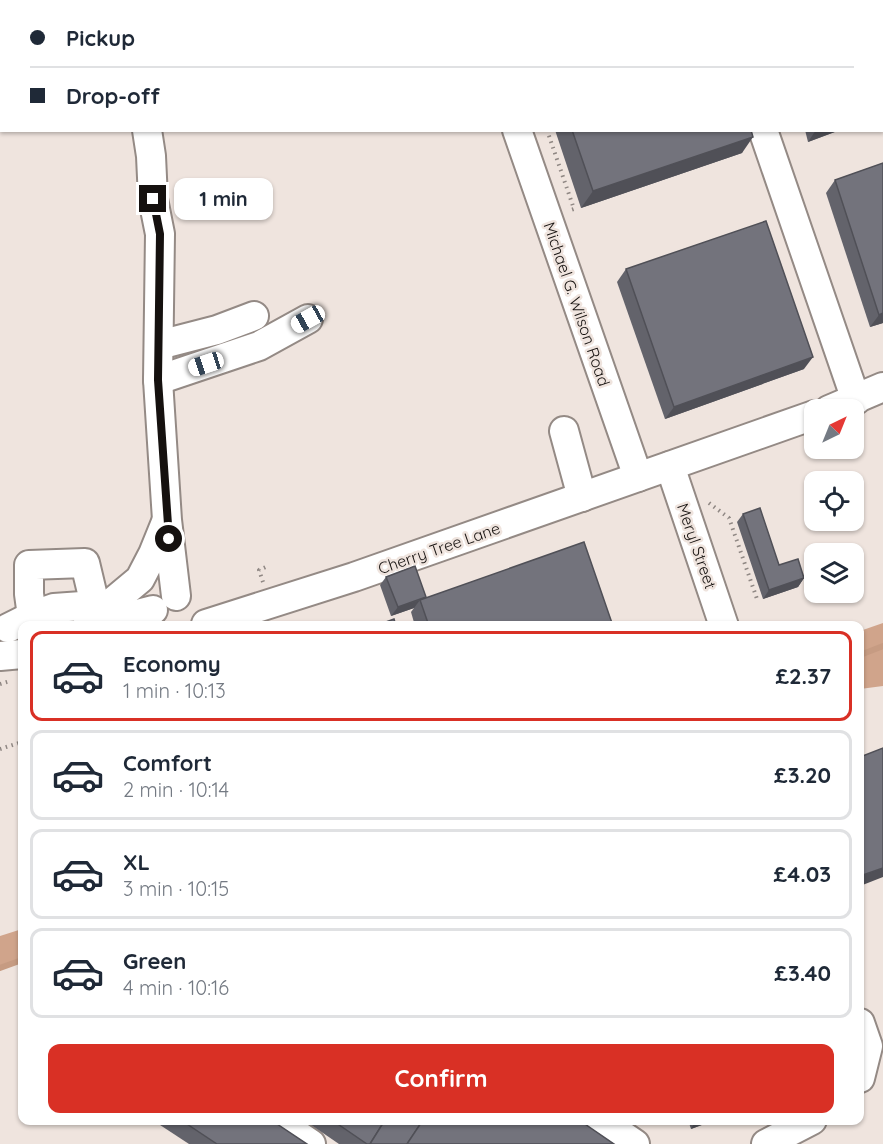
<!DOCTYPE html>
<html lang="en">
<head>
<meta charset="utf-8">
<style>
	body { margin:0; font-family:Quicksand,sans-serif; background:#f6f6f7; color:#1f2937; height:100vh; display:flex; flex-direction:column; font-size:22px; white-space:nowrap }
	* { box-sizing:border-box; margin:0 }
	p { font-size:20px; color:#747a83 }
	.icon { flex:none; width:33px; height:33px; fill:none; stroke:currentColor; stroke-width:2; stroke-linecap:round; stroke-linejoin:round }
	.map { position:relative; flex:1; overflow:hidden }
	.details { position:absolute; left:18px; top:621px; width:846px; height:504px; display:flex; flex-direction:column; background:#fff; border-radius:12px; box-shadow:0 2px 4px #0004 }
	.details>* { flex:none }
	.banner { position:absolute; left:0px; top:0px; width:884px; height:132px; box-shadow:0 2px 4px #0004; display:grid; align-content:center; height:132px; padding:0 30px; background:#fff }
	.needle { width:39px; rotate:43deg }
	.tools { position:absolute; left:804px; top:399px; display:grid; gap:12px }
	.tools a { display:grid; place-items:center; width:60px; height:60px; border-radius:12px; background:#fff; box-shadow:0 2px 4px #0004; font-size:30px }
	.end { position:absolute; width:27px; height:27px; margin:-14px; border:8px solid #15110f; background:#fff; box-shadow:0 0 0 3px #fff }
	.from { border-radius:50% }
	.bubble { position:absolute; height:42px; border-radius:12px; background:#fff; box-shadow:0 2px 4px #0004; font-size:20px; font-weight:700; line-height:42px; text-align:center }
	.car { position:absolute; width:18px; height:36px; margin:-18px -9px; border-radius:8px; box-shadow:0 0 4px 2px #0007; background:linear-gradient(#fff 24%,#345 0 40%,#fff 0 76%,#345 0 86%,#fff 0) }
	.banner b { display:flex; align-items:center; gap:21px; height:57px; font-size:22px }
	.banner b+b { border-top:2px solid #e0e1e3 }
	.banner i { width:15px; height:15px; background:#1f2937 }
	ul { padding:10px 0 0; list-style:none }
	li { display:flex; align-items:center; gap:18px; height:90px; margin:0 12px 9px; padding:0 18px; border:3px solid #e0e1e3; border-radius:12px }
	li div { flex:1 }
	li b { display:block; font-size:22px }
	li em { font-style:normal; font-weight:700 }
	li.on { border-color:#d93025 }
	li>.icon { width:54px; height:54px; stroke-width:1.5 }
	.button { display:flex; gap:12px; margin-top:auto; padding:12px 30px }
	.button a { flex:1; height:69px; border-radius:12px; background:#d93025; color:#fff; font-size:24px; font-weight:700; line-height:69px; text-align:center }
	.map>svg:first-child { display:block }
	.forest { fill:#d0a48b }
	.lines { fill:none; stroke-linecap:round; stroke-linejoin:round }
	.stream { stroke:#c69b82; stroke-width:6 }
	.minor-casing { stroke:#948a85; stroke-width:32 }
	.path { stroke:#8f8783; stroke-width:4; stroke-dasharray:1.5 4.5; stroke-linecap:butt }
	.minor { stroke:#fff; stroke-width:28 }
	.wall { fill:#63636b }
	.shaded-wall { fill:#505057 }
	.building { fill:#73737c; stroke:#505057; stroke-width:1.5 }
	.route { stroke:#15110f; stroke-width:8 }
	.labels { text-anchor:middle; dominant-baseline:central; stroke-width:5; stroke-linejoin:round; paint-order:stroke }
	.street-label { font-size:16px; fill:#15110f; stroke:#efe4de }
</style>
</head>
<body>
<div class="map">
<svg width="883" height="1144" viewBox="0 0 883 1144">
	<rect width="100%" height="100%" fill="#efe4de"/>
	<!-- forest -->
	<g class="forest">
		<path d="M 883,623 L 883,686 L 860,689 L 860,631 Z"/>
		<path d="M 22,929 L 22,960 L 0,968 L 0,936 Z"/>
	</g>
	<g class="lines">
		<!-- stream -->
		<g class="stream">
			<path d="M 860,655 L 883,646"/>
			<path d="M 0,968 L 22,960"/>
		</g>
		<!-- minor casing -->
		<g class="minor-casing">
			<g id="minor">
				<path d="M 118,0 L 119,2"/>
				<path d="M 472,0 L 473,2"/>
				<path d="M 719,0 L 719,2"/>
				<path d="M 147,130 L 151,156 L 153,199 L 160,234 L 158,380 L 167,520 L 176,596"/>
				<path d="M 517,130 L 638,477"/>
				<path d="M 763,130 L 856,400"/>
				<path d="M 159,345 L 217,330 L 254,316"/>
				<path d="M 158,380 L 259,346 L 308,319"/>
				<path d="M 829,410 L 883,387"/>
				<path d="M 564,431 L 582,497"/>
				<path d="M 670,466 L 724,626"/>
				<path d="M 32,616 L 29,594 L 29,565 L 85,563 L 95,605"/>
				<path d="M 88,622 L 118,619 L 153,610"/>
				<path d="M 206,624 L 354,577 L 814,415"/>
				<path d="M 8,628 L 32,616 L 54,608 L 110,604 L 140,579 L 153,554 L 166,522"/>
				<path d="M 0,656 L 22,654"/>
				<path d="M 860,1023 L 868,1046 L 860,1078"/>
				<path d="M 276,1120 L 311,1144"/>
				<path d="M 600,1120 L 635,1144"/>
				<path d="M 766,1144 L 812,1120"/>
			</g>
		</g>
		<!-- path -->
		<g class="path">
			<path d="M 503,0 L 503,2"/>
			<path d="M 547,130 L 574,209 L 571,210"/>
			<path d="M 709,503 L 729,518 L 757,599"/>
			<path d="M 263,582 L 259,570 L 268,566"/>
			<path d="M 0,684 L 10,681"/>
			<path d="M 0,749 L 22,742"/>
		</g>
		<!-- minor -->
		<use href="#minor" class="minor"/>
	</g>
	<!-- wall -->
	<g class="wall">
		<path d="M 242,0 L 270,0 L 266,2 L 242,2 Z"/>
		<path d="M 760,0 L 883,0 L 882,2 L 760,2 Z"/>
		<path d="M 555,130 L 751,130 L 742,153 L 581,208 Z"/>
		<path d="M 805,130 L 840,130 L 808,142 Z"/>
		<path d="M 883,163 L 883,323 L 870,327 L 826,193 L 835,180 Z"/>
		<path d="M 626,269 L 804,369 L 665,419 L 617,282 Z"/>
		<path d="M 743,514 L 779,565 L 804,578 L 798,587 L 763,599 L 737,522 Z"/>
		<path d="M 386,577 L 426,597 L 613,626 L 415,626 L 411,612 L 414,608 L 391,616 L 380,585 Z"/>
		<path d="M 159,1120 L 271,1120 L 307,1144 L 189,1144 L 157,1123 Z"/>
		<path d="M 304,1120 L 579,1120 L 614,1144 L 339,1144 Z"/>
		<path d="M 688,1120 L 715,1120 L 691,1129 Z"/>
	</g>
	<!-- shaded-wall -->
	<g class="shaded-wall">
		<path d="M 250,0 L 270,0 L 266,2 L 249,2 Z"/>
		<path d="M 816,130 L 840,130 L 808,142 Z"/>
		<path d="M 753,137 L 742,153 L 581,208 L 593,191 Z"/>
		<path d="M 883,313 L 883,323 L 870,327 L 879,315 Z"/>
		<path d="M 813,357 L 804,369 L 665,419 L 674,407 Z"/>
		<path d="M 804,578 L 798,587 L 763,599 L 769,590 Z"/>
		<path d="M 420,600 L 414,608 L 391,616 L 398,607 Z"/>
		<path d="M 883,868 L 883,877 L 860,886 L 860,876 Z"/>
		<path d="M 696,1120 L 715,1120 L 691,1129 Z"/>
	</g>
	<!-- building -->
	<g class="building">
		<path d="M 527,0 L 706,0 L 707,2 L 527,2 Z"/>
		<path d="M 773,0 L 883,0 L 883,106 L 882,107 L 882,2 L 773,2 Z"/>
		<path d="M 572,130 L 751,130 L 753,137 L 593,191 Z"/>
		<path d="M 883,163 L 883,313 L 879,315 L 835,180 Z"/>
		<path d="M 766,221 L 813,357 L 674,407 L 626,269 Z"/>
		<path d="M 760,508 L 779,565 L 798,559 L 804,578 L 769,590 L 743,514 Z"/>
		<path d="M 584,542 L 613,626 L 429,626 L 420,600 Z"/>
		<path d="M 415,566 L 426,597 L 398,607 L 386,577 Z"/>
		<path d="M 394,619 L 396,626 L 375,626 Z"/>
		<path d="M 108,624 L 119,624 L 120,626 L 108,626 Z"/>
		<path d="M 883,748 L 883,868 L 860,876 L 860,757 Z"/>
		<path d="M 181,1120 L 271,1120 L 307,1144 L 217,1144 Z"/>
		<path d="M 332,1120 L 385,1120 L 370,1144 L 367,1144 Z"/>
		<path d="M 385,1120 L 423,1120 L 407,1144 L 370,1144 Z"/>
		<path d="M 423,1120 L 579,1120 L 614,1144 L 407,1144 Z"/>
	</g>
	<g class="lines">
		<!-- route -->
		<path class="route" d="M 153,199 L 160,234 L 158,380 L 169,539"/>
	</g>
	<g class="labels">
		<!-- street labels -->
		<g class="street-label">
			<text transform="translate(577 304) rotate(71)">Michael G. Wilson Road</text>
			<text transform="translate(697 546) rotate(71)">Meryl Street</text>
			<text transform="translate(439 548) rotate(-19)">Cherry Tree Lane</text>
		</g>
	</g>
</svg>
<div class="tools">
<a><svg class="needle" viewBox="-14 -14 28 28"><path d="M0-13l5 13h-10z" fill="#e53935"/><path d="M0 13l5-13h-10z" fill="#747a83"/></svg></a>
<a><svg class="icon" aria-label="locate" viewBox="0 0 24 24"><circle cx="12" cy="12" r="6"/><path d="M12 2v4M12 18v4M2 12h4M18 12h4"/></svg></a>
<a><svg class="icon" aria-label="layers" viewBox="0 0 24 24"><path d="M12 4l9 5-9 5-9-5zM3 14l9 5 9-5"/></svg></a>
</div>
<i class="end from" style="left:169px;top:539px"></i>
<i class="end" style="left:153px;top:199px"></i>
<div class="bubble" style="left:174px;top:178px;width:99px">1 min</div>
<i class="car" style="left:308px;top:319px;rotate:241deg"></i>
<i class="car" style="left:206px;top:364px;rotate:252deg"></i>
<div class="banner">
<b><i class="from"></i>Pickup</b>
<b><i></i>Drop-off</b>
</div>
<section class="details">
<ul>
<li class="on"><svg class="icon" aria-label="car" viewBox="0 0 24 24"><path d="M5 17H2v-5l4-1 3-4h7l3 4 3 1v5h-3M9 17h6M6 11h13"/><circle cx="7" cy="17" r="2"/><circle cx="17" cy="17" r="2"/></svg><div><b>Economy</b><p>1 min · 10:13</p></div><em>£2.37</em></li>
<li><svg class="icon" aria-label="car" viewBox="0 0 24 24"><path d="M5 17H2v-5l4-1 3-4h7l3 4 3 1v5h-3M9 17h6M6 11h13"/><circle cx="7" cy="17" r="2"/><circle cx="17" cy="17" r="2"/></svg><div><b>Comfort</b><p>2 min · 10:14</p></div><em>£3.20</em></li>
<li><svg class="icon" aria-label="car" viewBox="0 0 24 24"><path d="M5 17H2v-5l4-1 3-4h7l3 4 3 1v5h-3M9 17h6M6 11h13"/><circle cx="7" cy="17" r="2"/><circle cx="17" cy="17" r="2"/></svg><div><b>XL</b><p>3 min · 10:15</p></div><em>£4.03</em></li>
<li><svg class="icon" aria-label="car" viewBox="0 0 24 24"><path d="M5 17H2v-5l4-1 3-4h7l3 4 3 1v5h-3M9 17h6M6 11h13"/><circle cx="7" cy="17" r="2"/><circle cx="17" cy="17" r="2"/></svg><div><b>Green</b><p>4 min · 10:16</p></div><em>£3.40</em></li>
</ul>
<div class="button"><a>Confirm</a></div>
</section>
</div>
</body>
</html>
